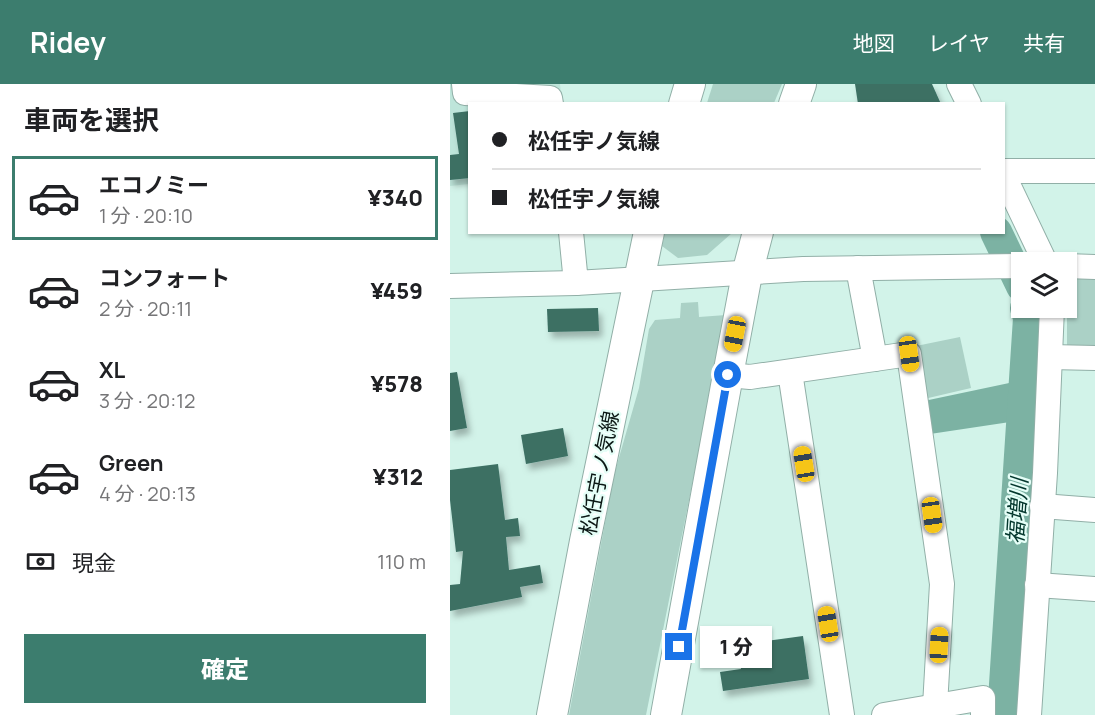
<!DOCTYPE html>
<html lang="ja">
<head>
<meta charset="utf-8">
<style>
	body { margin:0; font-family:Manrope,"Noto Sans JP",sans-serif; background:#f6f6f6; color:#202124; height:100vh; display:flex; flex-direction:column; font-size:22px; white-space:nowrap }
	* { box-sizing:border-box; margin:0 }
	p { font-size:20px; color:#757577 }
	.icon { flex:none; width:33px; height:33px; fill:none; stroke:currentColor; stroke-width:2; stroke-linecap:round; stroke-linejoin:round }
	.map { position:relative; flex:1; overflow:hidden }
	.side { display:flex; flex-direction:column; background:#fff; width:450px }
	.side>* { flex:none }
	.hud { position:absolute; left:18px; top:18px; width:537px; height:132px; border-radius:0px; box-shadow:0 2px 4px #0004; display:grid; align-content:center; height:132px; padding:0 24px; background:#fff }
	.fabs { position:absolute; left:561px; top:168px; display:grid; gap:12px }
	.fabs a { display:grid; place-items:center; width:66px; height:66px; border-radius:0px; background:#fff; box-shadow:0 2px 4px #0004; font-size:30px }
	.end { position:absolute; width:27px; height:27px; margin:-14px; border:8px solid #1a73e8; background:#fff; box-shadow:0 0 0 3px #fff }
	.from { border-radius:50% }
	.bubble { position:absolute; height:42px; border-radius:0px; background:#fff; box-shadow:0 2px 4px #0004; font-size:20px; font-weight:800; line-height:42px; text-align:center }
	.car { position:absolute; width:18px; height:36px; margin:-18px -9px; border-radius:8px; box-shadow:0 0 4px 2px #0007; background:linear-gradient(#f5c518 24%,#345 0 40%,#f5c518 0 76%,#345 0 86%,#f5c518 0) }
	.hud b { display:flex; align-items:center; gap:21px; height:57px; font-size:22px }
	.hud b+b { border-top:2px solid #e0e0e0 }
	.hud i { width:15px; height:15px; background:#202124 }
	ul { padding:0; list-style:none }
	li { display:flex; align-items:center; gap:18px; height:84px; margin:0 12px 9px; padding:0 12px; border:3px solid transparent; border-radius:0px }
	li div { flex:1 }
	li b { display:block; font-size:22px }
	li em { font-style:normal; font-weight:800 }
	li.on { border-color:#3c7d6e }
	li>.icon { width:54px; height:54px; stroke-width:1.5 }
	h2 { padding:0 24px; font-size:27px; line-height:72px }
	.pay { display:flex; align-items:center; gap:15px; height:66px; padding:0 24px; font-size:22px }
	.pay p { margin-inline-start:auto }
	.cta { display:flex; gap:12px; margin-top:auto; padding:12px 24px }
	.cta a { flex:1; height:69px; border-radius:0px; background:#3c7d6e; color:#fff; font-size:24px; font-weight:800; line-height:69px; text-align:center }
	header { display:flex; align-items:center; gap:36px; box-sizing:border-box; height:84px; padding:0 30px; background:#3c7d6e; color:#fff }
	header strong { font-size:28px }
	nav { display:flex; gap:33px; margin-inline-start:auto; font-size:21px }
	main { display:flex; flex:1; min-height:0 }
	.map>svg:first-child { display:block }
	.built { fill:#bee5da }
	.green { fill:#abd1c6 }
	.water { fill:#7cb2a3 }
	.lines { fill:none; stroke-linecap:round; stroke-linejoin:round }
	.river { stroke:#7cb2a3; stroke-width:32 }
	.building { fill:#3c7064; filter:url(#shadow) }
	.minor-casing { stroke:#91afa7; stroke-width:26 }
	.major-casing { stroke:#91afa7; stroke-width:32 }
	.minor { stroke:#fff; stroke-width:24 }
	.major { stroke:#fff; stroke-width:30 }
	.route { stroke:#1a73e8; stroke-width:8 }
	.labels { text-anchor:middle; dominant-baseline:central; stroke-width:4.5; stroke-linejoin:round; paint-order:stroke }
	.street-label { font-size:21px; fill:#0b1714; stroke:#e5fef7 }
	.water-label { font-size:22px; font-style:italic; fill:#04372d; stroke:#e5fef7 }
</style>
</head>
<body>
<header>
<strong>Ridey</strong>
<nav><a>地図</a><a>レイヤ</a><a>共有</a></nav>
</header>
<main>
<section class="side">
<h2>車両を選択</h2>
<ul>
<li class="on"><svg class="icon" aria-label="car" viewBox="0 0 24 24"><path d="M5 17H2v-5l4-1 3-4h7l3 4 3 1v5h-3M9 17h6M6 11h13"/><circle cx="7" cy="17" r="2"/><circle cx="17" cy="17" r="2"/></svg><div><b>エコノミー</b><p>1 分 · 20:10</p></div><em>¥340</em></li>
<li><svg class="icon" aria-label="car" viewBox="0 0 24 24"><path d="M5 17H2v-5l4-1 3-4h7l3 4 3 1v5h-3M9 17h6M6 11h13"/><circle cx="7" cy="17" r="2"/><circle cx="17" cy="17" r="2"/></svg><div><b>コンフォート</b><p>2 分 · 20:11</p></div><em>¥459</em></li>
<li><svg class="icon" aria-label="car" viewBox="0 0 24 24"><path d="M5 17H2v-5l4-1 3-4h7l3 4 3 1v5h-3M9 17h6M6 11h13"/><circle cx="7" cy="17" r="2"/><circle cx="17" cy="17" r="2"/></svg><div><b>XL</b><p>3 分 · 20:12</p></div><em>¥578</em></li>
<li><svg class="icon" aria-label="car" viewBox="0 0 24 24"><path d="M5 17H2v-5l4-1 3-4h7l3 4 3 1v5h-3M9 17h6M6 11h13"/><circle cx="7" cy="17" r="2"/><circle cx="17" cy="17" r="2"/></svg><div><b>Green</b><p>4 分 · 20:13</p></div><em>¥312</em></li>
</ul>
<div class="pay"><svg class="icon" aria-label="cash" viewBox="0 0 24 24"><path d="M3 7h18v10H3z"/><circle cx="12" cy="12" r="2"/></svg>現金<p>110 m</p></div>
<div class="cta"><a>確定</a></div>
</section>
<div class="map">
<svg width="645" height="631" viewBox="0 0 645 631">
	<defs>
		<filter id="shadow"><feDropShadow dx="3.5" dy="6" stdDeviation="3" flood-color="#0004"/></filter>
	</defs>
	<rect width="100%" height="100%" fill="#d2f3e9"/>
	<!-- built -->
	<path class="built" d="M 0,0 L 110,0 L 112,19 L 20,20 L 19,100 L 0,102 Z"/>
	<!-- green -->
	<g class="green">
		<path d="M 263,0 L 332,0 L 324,19 L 257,19 Z"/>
		<path d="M 215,148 L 282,148 L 282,149 L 257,171 L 228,174 L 212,162 Z"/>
		<path d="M 617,192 L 645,192 L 645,267 L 617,264 Z"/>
		<path d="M 248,218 L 249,233 L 276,231 L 196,631 L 119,631 L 164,391 L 189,304 L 199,245 L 205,236 L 230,234 L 231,219 Z"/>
		<path d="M 510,253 L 521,304 L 474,315 L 466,262 Z"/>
	</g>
	<!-- water -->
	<path class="water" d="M 564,298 L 560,338 L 480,350 L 474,317 Z"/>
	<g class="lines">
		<!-- river -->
		<g class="river">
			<path d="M 546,148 L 572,202"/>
			<path d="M 553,631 L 579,234 L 576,224"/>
		</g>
	</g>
	<!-- building -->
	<g class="building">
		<path d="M 405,0 L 482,0 L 491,20 L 408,20 Z"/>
		<path d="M 20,27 L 20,94 L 0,96 L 0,71 L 9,70 L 3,29 Z"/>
		<path d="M 148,224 L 149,247 L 98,248 L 97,225 Z"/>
		<path d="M 7,288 L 17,344 L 0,347 L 0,289 Z"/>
		<path d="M 113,344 L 118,372 L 76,380 L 71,351 Z"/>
		<path d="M 48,380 L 55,436 L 68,434 L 70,452 L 56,453 L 59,486 L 90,481 L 93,499 L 70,503 L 72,513 L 0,527 L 0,501 L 10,500 L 13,467 L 6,468 L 0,416 L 0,386 Z"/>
		<path d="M 353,552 L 359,595 L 273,607 L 270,588 L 291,585 L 287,561 Z"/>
	</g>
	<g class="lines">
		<!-- minor casing -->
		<g class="minor-casing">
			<g id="minor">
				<path d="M 14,0 L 15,9 L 100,14 L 101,20"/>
				<path d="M 509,0 L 519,20"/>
				<path d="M 554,87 L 645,87"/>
				<path d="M 554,92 L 595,178"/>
				<path d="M 121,148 L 126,199 L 353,185 L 572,182"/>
				<path d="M 616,182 L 645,183"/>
				<path d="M 408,184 L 425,275"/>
				<path d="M 0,202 L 126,199"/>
				<path d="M 600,273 L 645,274"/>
				<path d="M 340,288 L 392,631"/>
				<path d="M 278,291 L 300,293 L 459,270 L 492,500 L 485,622"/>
				<path d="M 592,422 L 645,426"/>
				<path d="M 587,501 L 645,505"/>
				<path d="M 434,631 L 533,614 L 533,631"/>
				<path d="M 579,631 L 595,389 L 602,224"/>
			</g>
		</g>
		<!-- major casing -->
		<g class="major-casing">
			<g id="major">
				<path d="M 234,20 L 240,0"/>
				<path d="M 344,20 L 351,0"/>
				<path d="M 102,631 L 135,457 L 199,148"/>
				<path d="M 216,631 L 278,291 L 297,190 L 308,148"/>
			</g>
		</g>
		<!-- minor -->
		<use href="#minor" class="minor"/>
		<!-- major -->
		<use href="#major" class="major"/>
	</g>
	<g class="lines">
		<!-- route -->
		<path class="route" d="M 229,563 L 278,291"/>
	</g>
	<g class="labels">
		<!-- street labels -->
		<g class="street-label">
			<text transform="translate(149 389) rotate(-79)">松任宇ノ気線</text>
		</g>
		<!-- water labels -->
		<g class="water-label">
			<text transform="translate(567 427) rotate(-86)">福増川</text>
		</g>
	</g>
</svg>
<div class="fabs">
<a><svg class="icon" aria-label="layers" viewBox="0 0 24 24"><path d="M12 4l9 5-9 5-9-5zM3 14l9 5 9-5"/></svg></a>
</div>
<i class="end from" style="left:278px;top:291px"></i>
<i class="end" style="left:229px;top:563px"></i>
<div class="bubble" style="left:250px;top:542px;width:72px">1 分</div>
<i class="car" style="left:285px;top:250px;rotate:191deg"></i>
<i class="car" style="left:459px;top:270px;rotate:172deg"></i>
<i class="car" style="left:354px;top:380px;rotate:351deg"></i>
<i class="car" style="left:482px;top:431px;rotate:172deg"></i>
<i class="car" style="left:378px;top:540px;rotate:351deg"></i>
<i class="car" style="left:489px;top:561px;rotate:3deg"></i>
<div class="hud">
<b><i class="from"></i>松任宇ノ気線</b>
<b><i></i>松任宇ノ気線</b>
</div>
</div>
</main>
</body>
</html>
